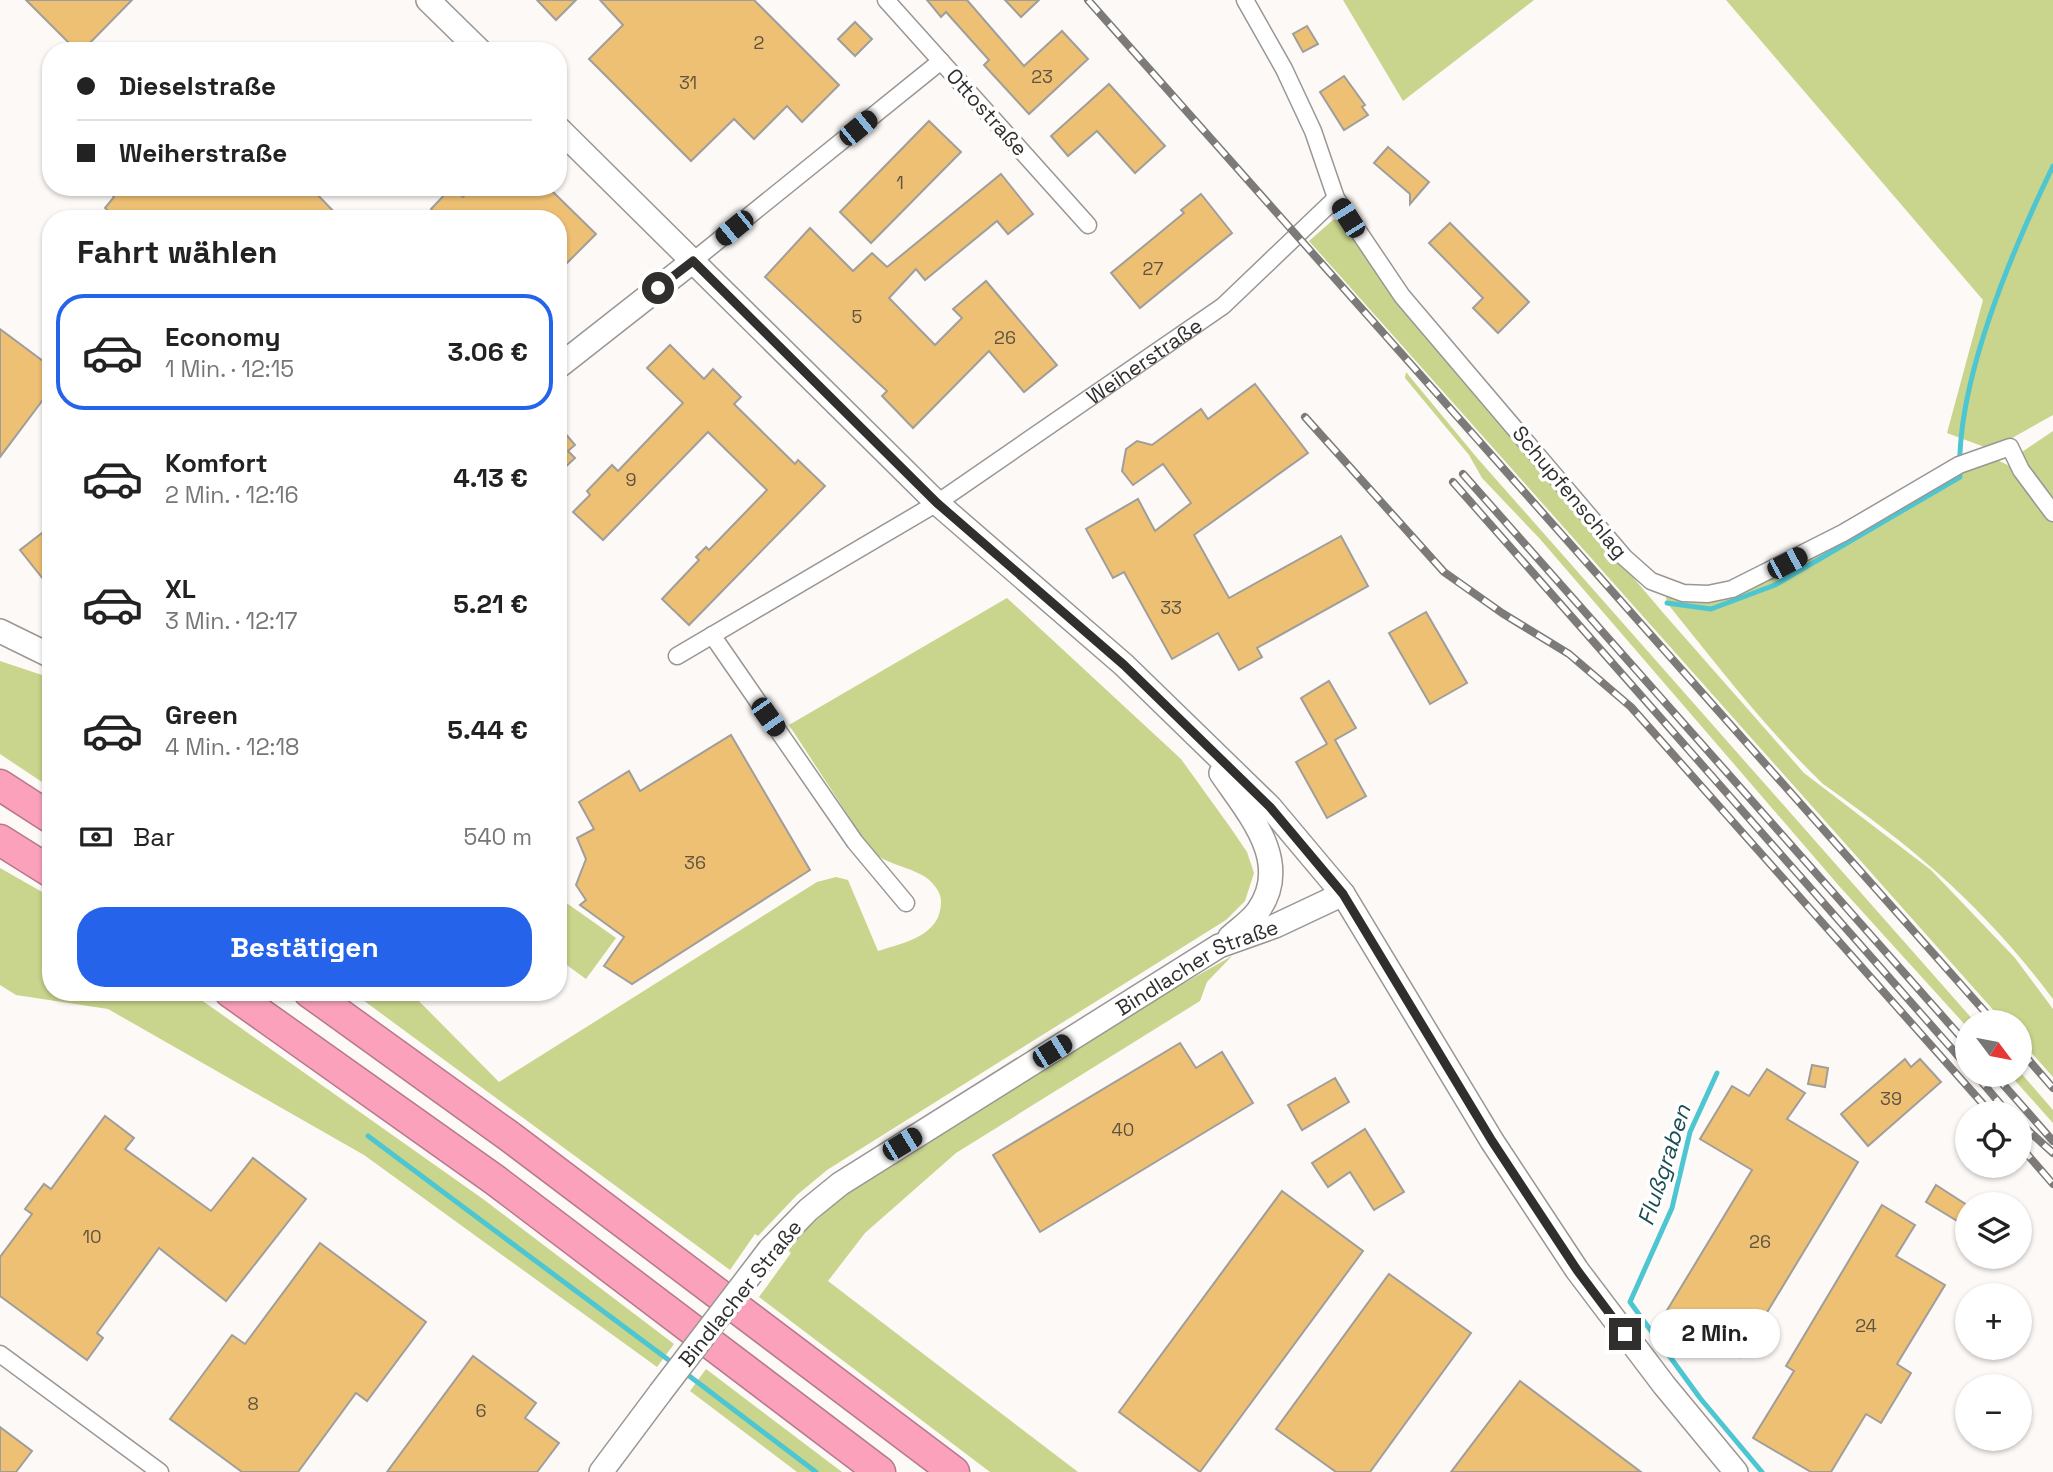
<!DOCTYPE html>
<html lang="de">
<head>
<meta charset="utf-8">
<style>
	body { margin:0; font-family:"Space Grotesk",sans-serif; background:#f2f2f2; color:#222; height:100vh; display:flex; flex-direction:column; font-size:26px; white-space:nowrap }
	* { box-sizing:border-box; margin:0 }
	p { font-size:23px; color:#767676 }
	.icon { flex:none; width:38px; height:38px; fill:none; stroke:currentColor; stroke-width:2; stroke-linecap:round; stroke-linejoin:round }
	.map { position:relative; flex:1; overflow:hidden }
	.panel { position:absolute; left:42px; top:210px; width:525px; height:791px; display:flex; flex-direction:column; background:#fff; border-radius:28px; box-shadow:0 2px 5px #0004 }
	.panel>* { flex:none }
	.top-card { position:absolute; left:42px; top:42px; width:525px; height:154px; border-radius:28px; box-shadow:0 2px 5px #0004; display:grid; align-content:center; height:154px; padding:0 35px; background:#fff }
	.needle { width:46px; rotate:122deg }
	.controls { position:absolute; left:1955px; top:1010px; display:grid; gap:14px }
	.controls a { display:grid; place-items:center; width:77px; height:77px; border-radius:50%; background:#fff; box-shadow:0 2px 5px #0004; font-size:35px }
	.end { position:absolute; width:32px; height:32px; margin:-16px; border:9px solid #312f2e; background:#fff; box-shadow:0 0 0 4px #fff }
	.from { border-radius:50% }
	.bubble { position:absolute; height:49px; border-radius:24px; background:#fff; box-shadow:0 2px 5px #0004; font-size:23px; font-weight:600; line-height:49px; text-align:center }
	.car { position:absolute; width:21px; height:42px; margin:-21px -10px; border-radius:9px; box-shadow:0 0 5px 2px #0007; background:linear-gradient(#222 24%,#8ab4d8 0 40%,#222 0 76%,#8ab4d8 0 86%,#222 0) }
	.top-card b { display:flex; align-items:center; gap:24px; height:66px; font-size:26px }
	.top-card b+b { border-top:2px solid #e0e0e0 }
	.top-card i { width:18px; height:18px; background:#222 }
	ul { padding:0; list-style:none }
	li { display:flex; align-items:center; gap:21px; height:116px; margin:0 14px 10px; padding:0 21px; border:4px solid transparent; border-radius:28px }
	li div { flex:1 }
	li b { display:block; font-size:26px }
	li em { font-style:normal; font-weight:600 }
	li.selected { border-color:#2563eb }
	li>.icon { width:63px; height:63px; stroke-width:1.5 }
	h2 { padding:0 35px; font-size:32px; line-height:84px }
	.pay { display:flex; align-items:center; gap:18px; height:77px; padding:0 35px; font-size:26px }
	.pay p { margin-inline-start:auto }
	.button { display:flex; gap:14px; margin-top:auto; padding:14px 35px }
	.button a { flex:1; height:80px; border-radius:28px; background:#2563eb; color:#fff; font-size:28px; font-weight:600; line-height:80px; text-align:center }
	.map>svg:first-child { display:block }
	.green { fill:#c9d48c }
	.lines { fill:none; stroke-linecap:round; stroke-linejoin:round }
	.stream { stroke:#4dc6d2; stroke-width:5 }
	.building { fill:#edc074; stroke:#a09e9a; stroke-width:2 }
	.street-casing { stroke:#999694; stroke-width:19 }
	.secondary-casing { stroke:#999694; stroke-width:26 }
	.highway-casing { stroke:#b4798a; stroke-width:33 }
	.street { stroke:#fff; stroke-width:16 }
	.secondary { stroke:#fff; stroke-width:23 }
	.highway { stroke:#fba1bc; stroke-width:30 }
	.rail-casing { stroke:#7d7b79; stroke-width:8 }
	.rail { stroke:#fff; stroke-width:5; stroke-dasharray:16; stroke-linecap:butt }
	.secondary-bridge-casing { stroke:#999694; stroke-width:26; stroke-linecap:butt }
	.secondary-bridge { stroke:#fff; stroke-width:23 }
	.route { stroke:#312f2e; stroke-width:9 }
	.labels { text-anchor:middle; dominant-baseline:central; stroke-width:7; stroke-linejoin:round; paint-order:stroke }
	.number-label { font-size:18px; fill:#605340 }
	.street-label { font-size:21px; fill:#312f2e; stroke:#fff }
	.water-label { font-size:23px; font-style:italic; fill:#1a4e53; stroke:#fff }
</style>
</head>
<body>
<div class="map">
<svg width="2053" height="1472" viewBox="0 0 2053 1472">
	<rect width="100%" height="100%" fill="#fdf9f7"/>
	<!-- green -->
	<g class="green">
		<path d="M 1343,0 L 1534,0 L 1403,101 Z"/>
		<path d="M 1726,0 L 2053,0 L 2053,415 L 2005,442 L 1987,448 L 1947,433 L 1983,300 Z"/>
		<path d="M 1334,219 L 1343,223 L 1397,300 L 1665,615 L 1804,773 L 1931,870 L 2015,958 L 2053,1009 L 2053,1077 L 2020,1040 L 2020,1022 L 2004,1022 L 1309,241 Z"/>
		<path d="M 1406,372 L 1478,459 L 1975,1022 L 1967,1022 L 1967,1027 L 1840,887 L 1540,539 L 1482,478 L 1469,455 L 1405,378 Z"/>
		<path d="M 2053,431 L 2053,508 L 2022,460 L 2022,452 Z"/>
		<path d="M 1993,458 L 2014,468 L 2053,519 L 2053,999 C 1983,906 1918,851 1823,784 C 1766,729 1717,665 1667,603 L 1666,597 L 1734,595 L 1771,579 L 1957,474 Z"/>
		<path d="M 1007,598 L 1181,759 L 1230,827 L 1247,852 L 1254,873 L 1245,901 L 1226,920 L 827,1170 L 797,1195 L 758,1236 L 755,1234 L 730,1270 L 352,992 L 410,992 L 499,1082 L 817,882 L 836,877 L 848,880 L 878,951 C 905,942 942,936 941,900 C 940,890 931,880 922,875 C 905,866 888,864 872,852 L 789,725 Z"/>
		<path d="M 0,661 L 51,678 L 51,788 L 0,754 Z"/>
		<path d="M 0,868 L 51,897 L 51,992 L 190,992 L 483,1199 L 674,1344 L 657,1367 L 364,1155 L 108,1009 L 16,995 L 0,985 Z"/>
		<path d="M 558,897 L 616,938 L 586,979 L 564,963 L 558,971 Z"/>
		<path d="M 1232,956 L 1207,982 L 1200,1001 L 956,1153 L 865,1233 L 828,1281 L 1078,1472 L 990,1472 L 759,1297 L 791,1253 L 786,1248 L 846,1193 L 1142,1007 Z"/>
		<path d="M 2020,1072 L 2053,1110 L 2053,1123 L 2010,1075 Z"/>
		<path d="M 706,1369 L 842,1472 L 797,1472 L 690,1391 Z"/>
	</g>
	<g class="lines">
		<!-- stream -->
		<g class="stream">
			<path d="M 1667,603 L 1711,609 L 1775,585 L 1960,477 C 1955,384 2012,251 2053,166"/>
			<path d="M 1717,1073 L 1690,1132 L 1672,1208 L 1630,1302 L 1700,1398 L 1762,1472"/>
			<path d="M 368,1136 L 674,1364"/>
			<path d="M 684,1372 L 816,1472"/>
		</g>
	</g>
	<!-- building -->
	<g class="building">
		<path d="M 26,0 L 132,0 L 82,51 L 77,51 Z"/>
		<path d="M 537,0 L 576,0 L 556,20 Z"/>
		<path d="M 600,0 L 754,0 L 839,85 L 802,122 L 787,106 L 754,139 L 734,119 L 691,161 L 589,59 L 623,25 Z"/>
		<path d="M 927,0 L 967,0 L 1024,66 L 1062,31 L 1088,59 L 1029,114 L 984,65 L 989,60 L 946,12 L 941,17 Z"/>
		<path d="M 1005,0 L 1039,0 L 1021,17 Z"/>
		<path d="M 855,22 L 872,39 L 855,56 L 838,39 Z"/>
		<path d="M 1307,26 L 1318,44 L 1303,52 L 1293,34 Z"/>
		<path d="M 1344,76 L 1365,105 L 1362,107 L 1368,115 L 1344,130 L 1320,92 Z"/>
		<path d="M 1109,84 L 1165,146 L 1135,173 L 1097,131 L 1068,156 L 1051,136 Z"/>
		<path d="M 929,121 L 961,152 L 871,243 L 840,212 Z"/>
		<path d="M 1388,147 L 1429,182 L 1410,204 L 1410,194 L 1374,163 Z"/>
		<path d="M 1001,174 L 1033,214 L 1008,234 L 997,221 L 925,280 L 916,269 L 889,298 L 935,345 L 962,318 L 953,309 L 986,281 L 1057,365 L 1024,392 L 989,351 L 913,428 L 882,396 L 887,391 L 765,277 L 810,228 L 853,271 L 872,253 L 887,267 Z"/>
		<path d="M 105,187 L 310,187 L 341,219 L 137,219 L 130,212 L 124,219 L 117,219 L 105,208 L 114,197 Z"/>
		<path d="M 452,187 L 463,197 L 473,187 L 548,187 L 596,234 L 558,272 L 558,219 L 441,219 L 431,209 Z"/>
		<path d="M 1201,194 L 1232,233 L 1140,308 L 1111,273 L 1184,213 L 1181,210 Z"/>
		<path d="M 1450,223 L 1529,302 L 1498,333 L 1473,308 L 1483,298 L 1429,243 Z"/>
		<path d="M 0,329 L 51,367 L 51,389 L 0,457 Z"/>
		<path d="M 670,345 L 704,379 L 713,369 L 741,397 L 734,404 L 795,464 L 798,460 L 825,486 L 689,625 L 662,599 L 699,560 L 696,557 L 706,547 L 709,550 L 767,490 L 708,432 L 603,540 L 573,512 L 590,495 L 587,491 L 612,465 L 618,471 L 683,403 L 647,368 Z"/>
		<path d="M 1255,384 L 1308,453 L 1194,535 L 1229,598 L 1341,536 L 1368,586 L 1257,648 L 1262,657 L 1239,670 L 1218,633 L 1172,659 L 1124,572 L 1113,578 L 1086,529 L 1138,499 L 1155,531 L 1191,503 L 1163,464 L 1133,485 L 1122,471 L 1126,449 L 1137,441 L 1152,445 L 1201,409 L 1208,419 Z"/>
		<path d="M 558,425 L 575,445 L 568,451 L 575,458 L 558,474 Z"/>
		<path d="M 51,526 L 51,589 L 20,550 Z"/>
		<path d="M 1426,612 L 1467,683 L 1430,704 L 1389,633 Z"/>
		<path d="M 1329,681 L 1356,728 L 1335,740 L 1366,796 L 1327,818 L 1296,762 L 1327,744 L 1301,698 Z"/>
		<path d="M 731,735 L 810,870 L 632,984 L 604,966 L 624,937 L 580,905 L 586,900 L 576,885 L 586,859 L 577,838 L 594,829 L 579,802 L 629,771 L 640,791 Z"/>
		<path d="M 1180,1043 L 1196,1068 L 1222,1052 L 1253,1103 L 1040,1232 L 993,1155 Z"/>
		<path d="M 1905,1059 L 1911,1067 L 1920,1059 L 1941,1082 L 1868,1146 L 1841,1114 Z"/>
		<path d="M 1812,1065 L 1828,1068 L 1825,1087 L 1808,1084 Z"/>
		<path d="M 1767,1069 L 1805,1093 L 1787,1119 L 1858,1162 L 1740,1357 L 1666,1312 L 1752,1170 L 1700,1139 L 1732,1086 L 1749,1096 Z"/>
		<path d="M 1335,1078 L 1349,1102 L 1302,1130 L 1288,1105 Z"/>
		<path d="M 105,1116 L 134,1138 L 125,1149 L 211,1211 L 253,1158 L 306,1199 L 226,1301 L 159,1248 L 97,1333 L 103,1338 L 87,1360 L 0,1296 L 0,1257 L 32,1214 L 25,1209 L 44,1184 L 51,1189 Z"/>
		<path d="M 1365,1129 L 1404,1192 L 1374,1210 L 1350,1172 L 1328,1187 L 1312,1163 Z"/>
		<path d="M 1936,1185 L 1967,1205 L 1967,1227 L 1926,1202 Z"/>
		<path d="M 1282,1191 L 1363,1251 L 1200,1472 L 1119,1412 Z"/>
		<path d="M 1882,1205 L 1915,1225 L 1896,1256 L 1945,1285 L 1897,1364 L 1911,1373 L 1881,1423 L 1866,1414 L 1831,1472 L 1811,1472 L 1753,1438 L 1794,1371 L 1786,1366 Z"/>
		<path d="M 320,1243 L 426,1322 L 367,1401 L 356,1393 L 298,1472 L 242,1472 L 170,1419 L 232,1335 L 245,1344 Z"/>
		<path d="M 1389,1274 L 1471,1333 L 1370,1472 L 1336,1472 L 1276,1429 Z"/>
		<path d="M 473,1356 L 536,1403 L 525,1418 L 559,1443 L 537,1472 L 387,1472 Z"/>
		<path d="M 1520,1381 L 1641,1472 L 1451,1472 Z"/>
		<path d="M 0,1427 L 32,1451 L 16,1472 L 0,1472 Z"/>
	</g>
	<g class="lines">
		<!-- street casing -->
		<g class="street-casing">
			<g id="street">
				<path d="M 886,0 L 1088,225"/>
				<path d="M 1245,0 L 1284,69 L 1313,131 L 1336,198 L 1402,296 L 1624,557 L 1651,581 L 1683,593 L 1708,594 L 1732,589 L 1843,533 L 1959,465 L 2010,447 L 2021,470 L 2053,513"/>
				<path d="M 693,261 L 941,61"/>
				<path d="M 712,635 L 855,842 L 906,903"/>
				<path id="s1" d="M 677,656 L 937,503 L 1223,306 L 1336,198"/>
				<path d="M 0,1354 L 160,1472"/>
			</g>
		</g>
		<!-- secondary casing -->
		<g class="secondary-casing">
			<g id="secondary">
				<path d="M 428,0 L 480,51"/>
				<path d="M 558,128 L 937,503 L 1124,665 L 1270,807 L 1343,894 L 1492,1141 L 1577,1270 L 1664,1385 L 1736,1472"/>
				<path d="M 558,367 L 693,261"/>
				<path d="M 0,631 L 51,656"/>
				<path d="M 1221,773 C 1248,813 1293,862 1258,911 C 1251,921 1239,929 1230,937"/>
				<path id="s2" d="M 770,1249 L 808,1210 L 840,1184 L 1219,946 L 1275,926 L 1343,894"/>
				<path d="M 601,1472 L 660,1393"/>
			</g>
		</g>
		<!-- highway casing -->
		<g class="highway-casing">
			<g id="highway">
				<path d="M 0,785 L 51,818"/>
				<path d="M 0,840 L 51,872"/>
				<path d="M 230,992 L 495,1180 L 880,1472"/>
				<path d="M 309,992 L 509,1136 L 954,1472"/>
			</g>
		</g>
		<!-- street -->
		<use href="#street" class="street"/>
		<!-- secondary -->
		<use href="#secondary" class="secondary"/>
		<!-- highway -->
		<use href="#highway" class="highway"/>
		<!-- rail casing -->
		<g class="rail-casing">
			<g id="rail">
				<path d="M 1088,0 L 1994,1022"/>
				<path d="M 1305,417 L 1444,572 L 1502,613 L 1569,654 L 1631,707 L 1991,1113"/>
				<path d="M 1463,474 L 1967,1044"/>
				<path d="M 1453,482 L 1967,1066"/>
				<path d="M 2020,1050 L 2053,1088"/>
				<path d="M 1975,1074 L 2008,1113"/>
				<path d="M 1994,1074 L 2053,1141"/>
				<path d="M 2020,1123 L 2053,1153"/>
				<path d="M 2020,1146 L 2053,1184"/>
			</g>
		</g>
		<!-- rail -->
		<use href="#rail" class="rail"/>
		<!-- secondary-bridge casing -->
		<g class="secondary-bridge-casing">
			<path id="secondary-bridge" d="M 660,1393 L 770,1249"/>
		</g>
		<!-- secondary-bridge -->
		<use href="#secondary-bridge" class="secondary-bridge"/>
	</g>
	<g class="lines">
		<!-- route -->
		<path class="route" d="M 658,288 L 693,261 L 937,503 L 1124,665 L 1270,807 L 1343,894 L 1492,1141 L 1577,1270 L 1625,1334"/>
	</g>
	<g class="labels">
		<!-- number labels -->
		<g class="number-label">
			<text x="759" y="42">2</text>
			<text x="1042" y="76">23</text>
			<text x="688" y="82">31</text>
			<text x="900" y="182">1</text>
			<text x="1153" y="268">27</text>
			<text x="857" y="316">5</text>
			<text x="1005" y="337">26</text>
			<text x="631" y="479">9</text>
			<text x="1171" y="607">33</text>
			<text x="695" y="862">36</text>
			<text x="1891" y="1098">39</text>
			<text x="1123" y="1129">40</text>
			<text x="92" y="1236">10</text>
			<text x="1760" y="1241">26</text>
			<text x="1866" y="1325">24</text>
			<text x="253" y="1403">8</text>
			<text x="481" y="1410">6</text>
		</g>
		<!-- street labels -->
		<g class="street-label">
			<text transform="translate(987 112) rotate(48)">Ottostraße</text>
			<text stroke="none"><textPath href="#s1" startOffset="553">Weiherstraße</textPath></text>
			<text transform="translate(1570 492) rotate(50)">Schupfenschlag</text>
			<text stroke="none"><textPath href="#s2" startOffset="514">Bindlacher Straße</textPath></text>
			<text transform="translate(740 1293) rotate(-51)">Bindlacher Straße</text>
		</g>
		<!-- water labels -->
		<g class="water-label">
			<text transform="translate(1664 1165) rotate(-72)">Flußgraben</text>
		</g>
	</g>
</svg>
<div class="controls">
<a><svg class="needle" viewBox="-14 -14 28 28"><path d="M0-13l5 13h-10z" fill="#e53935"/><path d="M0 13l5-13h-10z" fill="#767676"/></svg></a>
<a><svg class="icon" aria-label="locate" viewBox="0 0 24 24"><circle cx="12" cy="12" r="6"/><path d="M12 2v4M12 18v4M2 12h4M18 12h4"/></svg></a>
<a><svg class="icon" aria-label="layers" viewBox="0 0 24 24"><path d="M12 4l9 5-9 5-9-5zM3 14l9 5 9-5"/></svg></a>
<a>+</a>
<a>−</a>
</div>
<i class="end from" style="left:658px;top:288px"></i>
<i class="end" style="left:1625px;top:1334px"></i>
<div class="bubble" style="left:1650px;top:1309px;width:130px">2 Min.</div>
<i class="car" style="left:858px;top:128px;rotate:51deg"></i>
<i class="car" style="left:1348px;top:218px;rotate:328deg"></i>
<i class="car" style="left:734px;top:228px;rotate:231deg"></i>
<i class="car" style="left:1787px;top:563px;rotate:62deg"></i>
<i class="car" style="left:768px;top:717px;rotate:145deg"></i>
<i class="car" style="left:1052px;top:1051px;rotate:58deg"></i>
<i class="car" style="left:902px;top:1144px;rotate:59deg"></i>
<div class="top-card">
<b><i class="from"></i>Dieselstraße</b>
<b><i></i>Weiherstraße</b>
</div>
<section class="panel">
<h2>Fahrt wählen</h2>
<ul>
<li class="selected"><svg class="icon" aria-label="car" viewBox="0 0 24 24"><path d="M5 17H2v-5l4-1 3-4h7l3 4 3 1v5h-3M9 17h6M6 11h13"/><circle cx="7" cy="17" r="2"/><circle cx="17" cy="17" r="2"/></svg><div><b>Economy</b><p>1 Min. · 12:15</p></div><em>3.06 €</em></li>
<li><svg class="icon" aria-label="car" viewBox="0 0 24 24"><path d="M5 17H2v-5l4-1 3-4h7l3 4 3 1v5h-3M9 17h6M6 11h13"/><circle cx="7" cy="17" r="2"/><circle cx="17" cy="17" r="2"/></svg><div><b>Komfort</b><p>2 Min. · 12:16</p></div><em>4.13 €</em></li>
<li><svg class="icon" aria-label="car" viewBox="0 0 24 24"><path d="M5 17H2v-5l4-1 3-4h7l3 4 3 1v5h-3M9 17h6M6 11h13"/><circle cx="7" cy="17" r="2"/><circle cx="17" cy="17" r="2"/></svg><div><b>XL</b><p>3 Min. · 12:17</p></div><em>5.21 €</em></li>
<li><svg class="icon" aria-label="car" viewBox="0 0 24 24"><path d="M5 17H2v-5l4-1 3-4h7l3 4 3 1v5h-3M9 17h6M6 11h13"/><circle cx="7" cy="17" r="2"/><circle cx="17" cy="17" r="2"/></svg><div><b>Green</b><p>4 Min. · 12:18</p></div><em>5.44 €</em></li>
</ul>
<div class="pay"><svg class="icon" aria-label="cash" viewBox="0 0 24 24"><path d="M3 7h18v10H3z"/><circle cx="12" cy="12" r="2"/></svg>Bar<p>540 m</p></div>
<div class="button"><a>Bestätigen</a></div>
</section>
</div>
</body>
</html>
